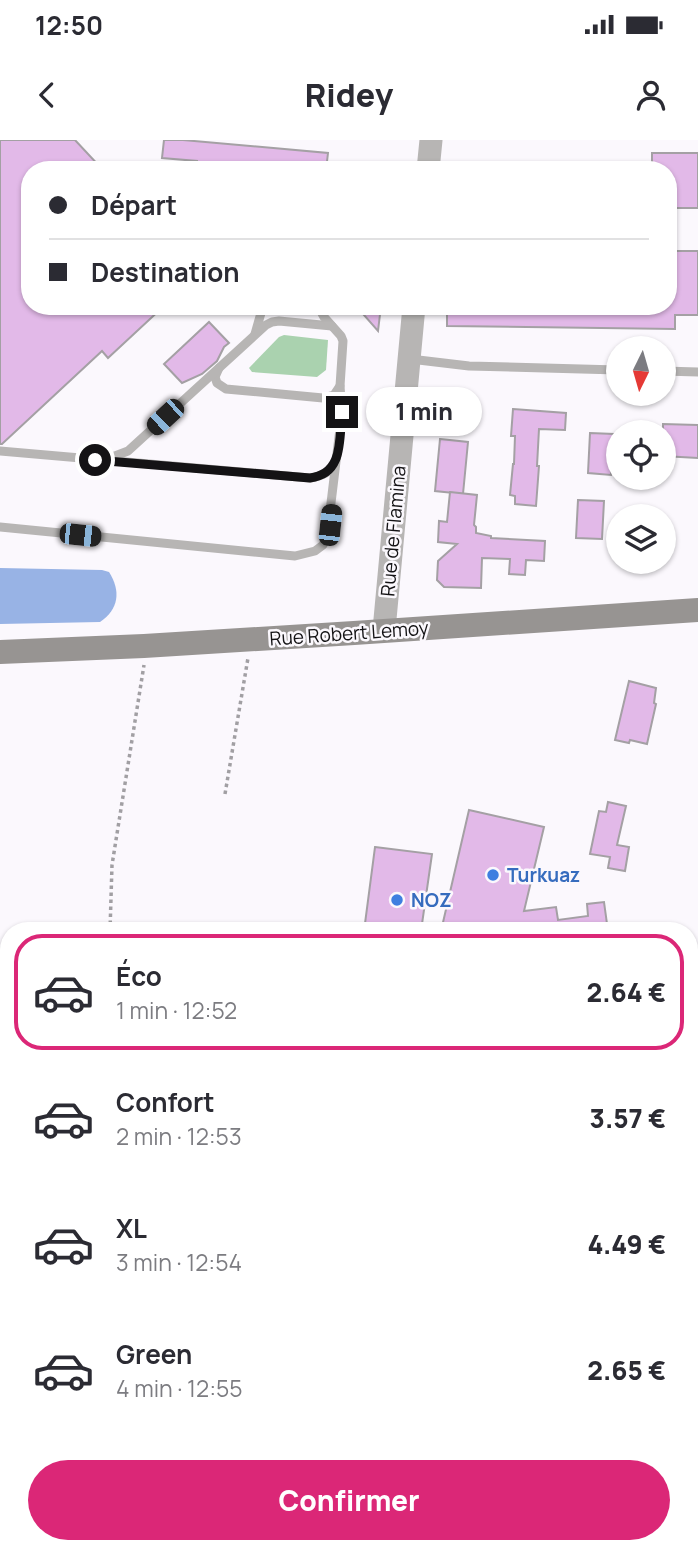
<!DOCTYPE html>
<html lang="fr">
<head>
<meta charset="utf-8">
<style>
	body { margin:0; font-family:Manrope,sans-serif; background:#f2f2f3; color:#2b2b33; height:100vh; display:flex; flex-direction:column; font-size:26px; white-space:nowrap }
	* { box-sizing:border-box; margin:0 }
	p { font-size:23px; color:#7c7c81 }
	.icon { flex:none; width:38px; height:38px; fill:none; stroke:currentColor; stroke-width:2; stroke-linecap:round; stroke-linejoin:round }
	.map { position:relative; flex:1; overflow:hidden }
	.side { position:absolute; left:0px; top:782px; width:698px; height:632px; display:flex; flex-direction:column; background:#fff; border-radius:28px 28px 0 0; box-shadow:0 2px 5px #0004 }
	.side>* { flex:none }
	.guide { position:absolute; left:21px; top:21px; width:656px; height:154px; border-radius:28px; box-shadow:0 2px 5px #0004; display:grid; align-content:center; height:154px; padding:0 28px; background:#fff }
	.needle { width:46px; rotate:185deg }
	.controls { position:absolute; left:606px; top:196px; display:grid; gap:14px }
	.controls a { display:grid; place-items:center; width:70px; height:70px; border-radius:50%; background:#fff; box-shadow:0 2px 5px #0004; font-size:35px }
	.end { position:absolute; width:32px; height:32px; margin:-16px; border:9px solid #141315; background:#fff; box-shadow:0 0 0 4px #fff }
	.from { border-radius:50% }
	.bubble { position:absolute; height:49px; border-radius:24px; background:#fff; box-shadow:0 2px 5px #0004; font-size:23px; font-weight:800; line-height:49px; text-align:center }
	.car { position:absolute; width:21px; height:42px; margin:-21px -10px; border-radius:9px; box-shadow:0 0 5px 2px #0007; background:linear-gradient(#222 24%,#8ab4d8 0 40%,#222 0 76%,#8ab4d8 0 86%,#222 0) }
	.guide b { display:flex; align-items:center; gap:24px; height:66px; font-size:26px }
	.guide b+b { border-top:2px solid #e1e1e2 }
	.guide i { width:18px; height:18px; background:#2b2b33 }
	ul { padding:12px 0 0; list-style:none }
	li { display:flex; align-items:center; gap:21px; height:116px; margin:0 14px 10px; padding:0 14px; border:4px solid transparent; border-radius:28px }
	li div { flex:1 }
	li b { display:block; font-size:26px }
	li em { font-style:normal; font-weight:800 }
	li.active { border-color:#db2777 }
	li>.icon { width:63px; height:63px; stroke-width:1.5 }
	.primary-button { display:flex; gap:14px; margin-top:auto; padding:14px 28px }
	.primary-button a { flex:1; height:80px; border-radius:42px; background:#db2777; color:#fff; font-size:28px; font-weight:800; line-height:80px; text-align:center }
	.status { display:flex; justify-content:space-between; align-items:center; height:49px; padding:0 35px; background:#fff; direction:ltr }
	.status svg { height:19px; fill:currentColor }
	header { display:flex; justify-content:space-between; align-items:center; height:91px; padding:0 28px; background:#fff; font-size:32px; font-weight:800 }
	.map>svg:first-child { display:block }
	.green { fill:#aad2af }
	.water { fill:#98b3e5 }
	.building { fill:#e2b9e8; stroke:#a4a0a4; stroke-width:2 }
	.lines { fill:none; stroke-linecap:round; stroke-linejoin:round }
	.path { stroke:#a19fa3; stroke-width:3.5; stroke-dasharray:3.5 3.5; stroke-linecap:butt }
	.service { stroke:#b7b5b4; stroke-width:9 }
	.tertiary { stroke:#b7b5b4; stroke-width:23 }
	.secondary { stroke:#979492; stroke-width:24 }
	.route { stroke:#141315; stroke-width:9 }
	.shop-dot { fill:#3f7fe0; stroke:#fbf8fd; stroke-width:2.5 }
	.labels { text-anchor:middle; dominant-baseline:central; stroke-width:5; stroke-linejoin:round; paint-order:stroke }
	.street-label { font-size:19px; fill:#141315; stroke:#fbf8fd }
	.shop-label { font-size:19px; font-weight:bold; fill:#366cbe; stroke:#fbf8fd; text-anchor:start }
</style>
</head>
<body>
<div class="status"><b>12:50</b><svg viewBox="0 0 49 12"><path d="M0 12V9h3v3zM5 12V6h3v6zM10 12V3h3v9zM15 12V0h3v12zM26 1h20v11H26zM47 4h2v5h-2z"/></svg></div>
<header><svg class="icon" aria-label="back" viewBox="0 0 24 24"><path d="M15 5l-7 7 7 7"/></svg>Ridey<svg class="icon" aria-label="person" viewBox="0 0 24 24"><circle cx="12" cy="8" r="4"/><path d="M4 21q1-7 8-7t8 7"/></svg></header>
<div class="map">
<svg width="698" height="1413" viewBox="0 0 698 1413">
	<rect width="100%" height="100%" fill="#fbf8fd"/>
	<!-- green -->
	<path class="green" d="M 284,195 L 328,200 L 326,230 L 317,237 L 252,232 L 249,228 L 279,197 Z"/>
	<!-- water -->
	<path class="water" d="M 0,428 L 102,430 L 109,432 C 121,451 119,469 100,482 L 0,484 Z"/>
	<!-- building -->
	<g class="building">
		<path d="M 0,0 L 75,0 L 103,30 L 30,30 L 30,166 L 164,166 L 108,218 L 102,211 L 2,304 L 0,304 Z"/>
		<path d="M 164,0 L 183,0 L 328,13 L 326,30 L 196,30 L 197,21 L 162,18 Z"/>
		<path d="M 652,13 L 698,13 L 698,68 L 668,68 L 668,30 L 652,30 Z"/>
		<path d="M 668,111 L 698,111 L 698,175 L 675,175 L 675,189 L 447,186 L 447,166 L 668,166 Z"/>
		<path d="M 356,166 L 381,166 L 378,191 Z"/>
		<path d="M 209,182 L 229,203 L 224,207 L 217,221 L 202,234 L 182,243 L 164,224 Z"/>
		<path d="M 513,269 L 566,273 L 565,290 L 539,289 L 537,326 L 539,326 L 536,366 L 515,364 L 515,356 L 510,355 L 513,324 L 514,324 L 515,296 L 511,296 Z"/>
		<path d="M 663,284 L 698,285 L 698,318 L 663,316 Z"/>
		<path d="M 590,293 L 614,294 L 611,335 L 588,333 Z"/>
		<path d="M 440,299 L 468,302 L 463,354 L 435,351 Z"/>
		<path d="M 450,352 L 477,355 L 474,385 L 476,387 L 476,393 L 491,396 L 491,398 L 545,401 L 544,421 L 526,420 L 525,435 L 509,434 L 510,419 L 482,418 L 481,448 L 444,447 L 437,440 L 438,421 L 457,404 L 438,402 L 439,381 L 447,382 Z"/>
		<path d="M 578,360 L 604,361 L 602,399 L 576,398 Z"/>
		<path d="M 629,541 L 656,548 L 654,563 L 656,564 L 647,604 L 630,600 L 629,603 L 615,600 Z"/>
		<path d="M 608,662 L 626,666 L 617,705 L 629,707 L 625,731 L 608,728 L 610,717 L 590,714 L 599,671 L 606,672 Z"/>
		<path d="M 469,670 L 544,687 L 524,771 L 556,767 L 558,780 L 588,776 L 587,764 L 604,762 L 608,791 L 441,791 Z"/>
		<path d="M 375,707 L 432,714 L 421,791 L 364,791 Z"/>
	</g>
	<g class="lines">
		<!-- path -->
		<g class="path">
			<path d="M 225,654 L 248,518"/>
			<path d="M 110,791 L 112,725 L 144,525"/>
			<path d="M 0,926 L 9,927"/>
			<path d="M 690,1287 L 698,1291"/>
		</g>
		<!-- service -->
		<g class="service">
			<path d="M 255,194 L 263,166"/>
			<path d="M 410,219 L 469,226 L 618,230"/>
			<path d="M 219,228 L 215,237 L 217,243 L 226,249 L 323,258 L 334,255 L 340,246"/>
			<path d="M 663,231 L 698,232"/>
			<path d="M 0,311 L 310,338 C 322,336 330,333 335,322"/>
			<path d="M 107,319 L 128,311 L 266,185 L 272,182 L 279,181 L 332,186"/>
			<path d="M 0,387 L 295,416 L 315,411 L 323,405 L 327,396 L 342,272 L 340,246 L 343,201 L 341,196 L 324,177 L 318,166"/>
		</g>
		<!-- tertiary -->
		<g class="tertiary">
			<path d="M 428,30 L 431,0"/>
			<path d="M 384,490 L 414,166"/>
		</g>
		<!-- secondary -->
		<path class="secondary" d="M 0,512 L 144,506 L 354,493 L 698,470"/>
	</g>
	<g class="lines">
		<!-- route -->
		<path class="route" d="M 95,320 L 310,338 C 344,334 339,299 342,272"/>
	</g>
	<!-- markers -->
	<g class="shop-dot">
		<circle cx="493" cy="735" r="7"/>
		<circle cx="397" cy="760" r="7"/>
	</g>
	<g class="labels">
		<!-- street labels -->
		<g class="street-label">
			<text transform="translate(393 391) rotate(-85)">Rue de Flamina</text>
			<text transform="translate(349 493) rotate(-4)">Rue Robert Lemoy</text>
		</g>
		<!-- shop labels -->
		<g class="shop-label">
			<text x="507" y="735">Turkuaz</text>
			<text x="411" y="760">NOZ</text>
		</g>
	</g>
</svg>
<div class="controls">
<a><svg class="needle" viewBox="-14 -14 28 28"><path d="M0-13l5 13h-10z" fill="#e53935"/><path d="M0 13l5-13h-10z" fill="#7c7c81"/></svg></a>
<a><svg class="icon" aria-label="locate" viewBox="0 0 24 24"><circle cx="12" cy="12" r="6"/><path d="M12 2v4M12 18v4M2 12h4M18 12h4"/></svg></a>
<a><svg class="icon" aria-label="layers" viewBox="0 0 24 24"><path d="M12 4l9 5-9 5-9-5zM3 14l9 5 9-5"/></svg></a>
</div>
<i class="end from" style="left:95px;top:320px"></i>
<i class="end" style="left:342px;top:272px"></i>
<div class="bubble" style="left:366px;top:247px;width:116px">1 min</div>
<i class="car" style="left:165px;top:277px;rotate:227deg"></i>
<i class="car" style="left:330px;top:385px;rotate:6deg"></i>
<i class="car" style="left:80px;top:395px;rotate:96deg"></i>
<div class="guide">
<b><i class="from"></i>Départ</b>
<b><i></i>Destination</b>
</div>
<section class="side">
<ul>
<li class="active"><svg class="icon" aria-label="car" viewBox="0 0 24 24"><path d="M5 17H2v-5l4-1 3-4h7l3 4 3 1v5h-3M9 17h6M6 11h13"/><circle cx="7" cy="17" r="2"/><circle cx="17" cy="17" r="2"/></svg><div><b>Éco</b><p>1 min · 12:52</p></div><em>2.64 €</em></li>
<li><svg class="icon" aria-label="car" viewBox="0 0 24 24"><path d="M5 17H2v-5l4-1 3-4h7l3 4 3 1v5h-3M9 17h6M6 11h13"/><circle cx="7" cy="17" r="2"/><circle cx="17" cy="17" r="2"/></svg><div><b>Confort</b><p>2 min · 12:53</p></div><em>3.57 €</em></li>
<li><svg class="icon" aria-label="car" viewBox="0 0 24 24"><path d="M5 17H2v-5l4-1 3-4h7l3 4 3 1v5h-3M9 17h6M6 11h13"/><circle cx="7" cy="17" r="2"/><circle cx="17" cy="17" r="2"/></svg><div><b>XL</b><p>3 min · 12:54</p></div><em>4.49 €</em></li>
<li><svg class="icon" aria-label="car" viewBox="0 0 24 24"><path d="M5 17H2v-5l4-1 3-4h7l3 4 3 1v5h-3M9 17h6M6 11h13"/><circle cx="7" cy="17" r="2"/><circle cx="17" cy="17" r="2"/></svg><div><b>Green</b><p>4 min · 12:55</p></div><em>2.65 €</em></li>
</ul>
<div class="primary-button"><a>Confirmer</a></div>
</section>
</div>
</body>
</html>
